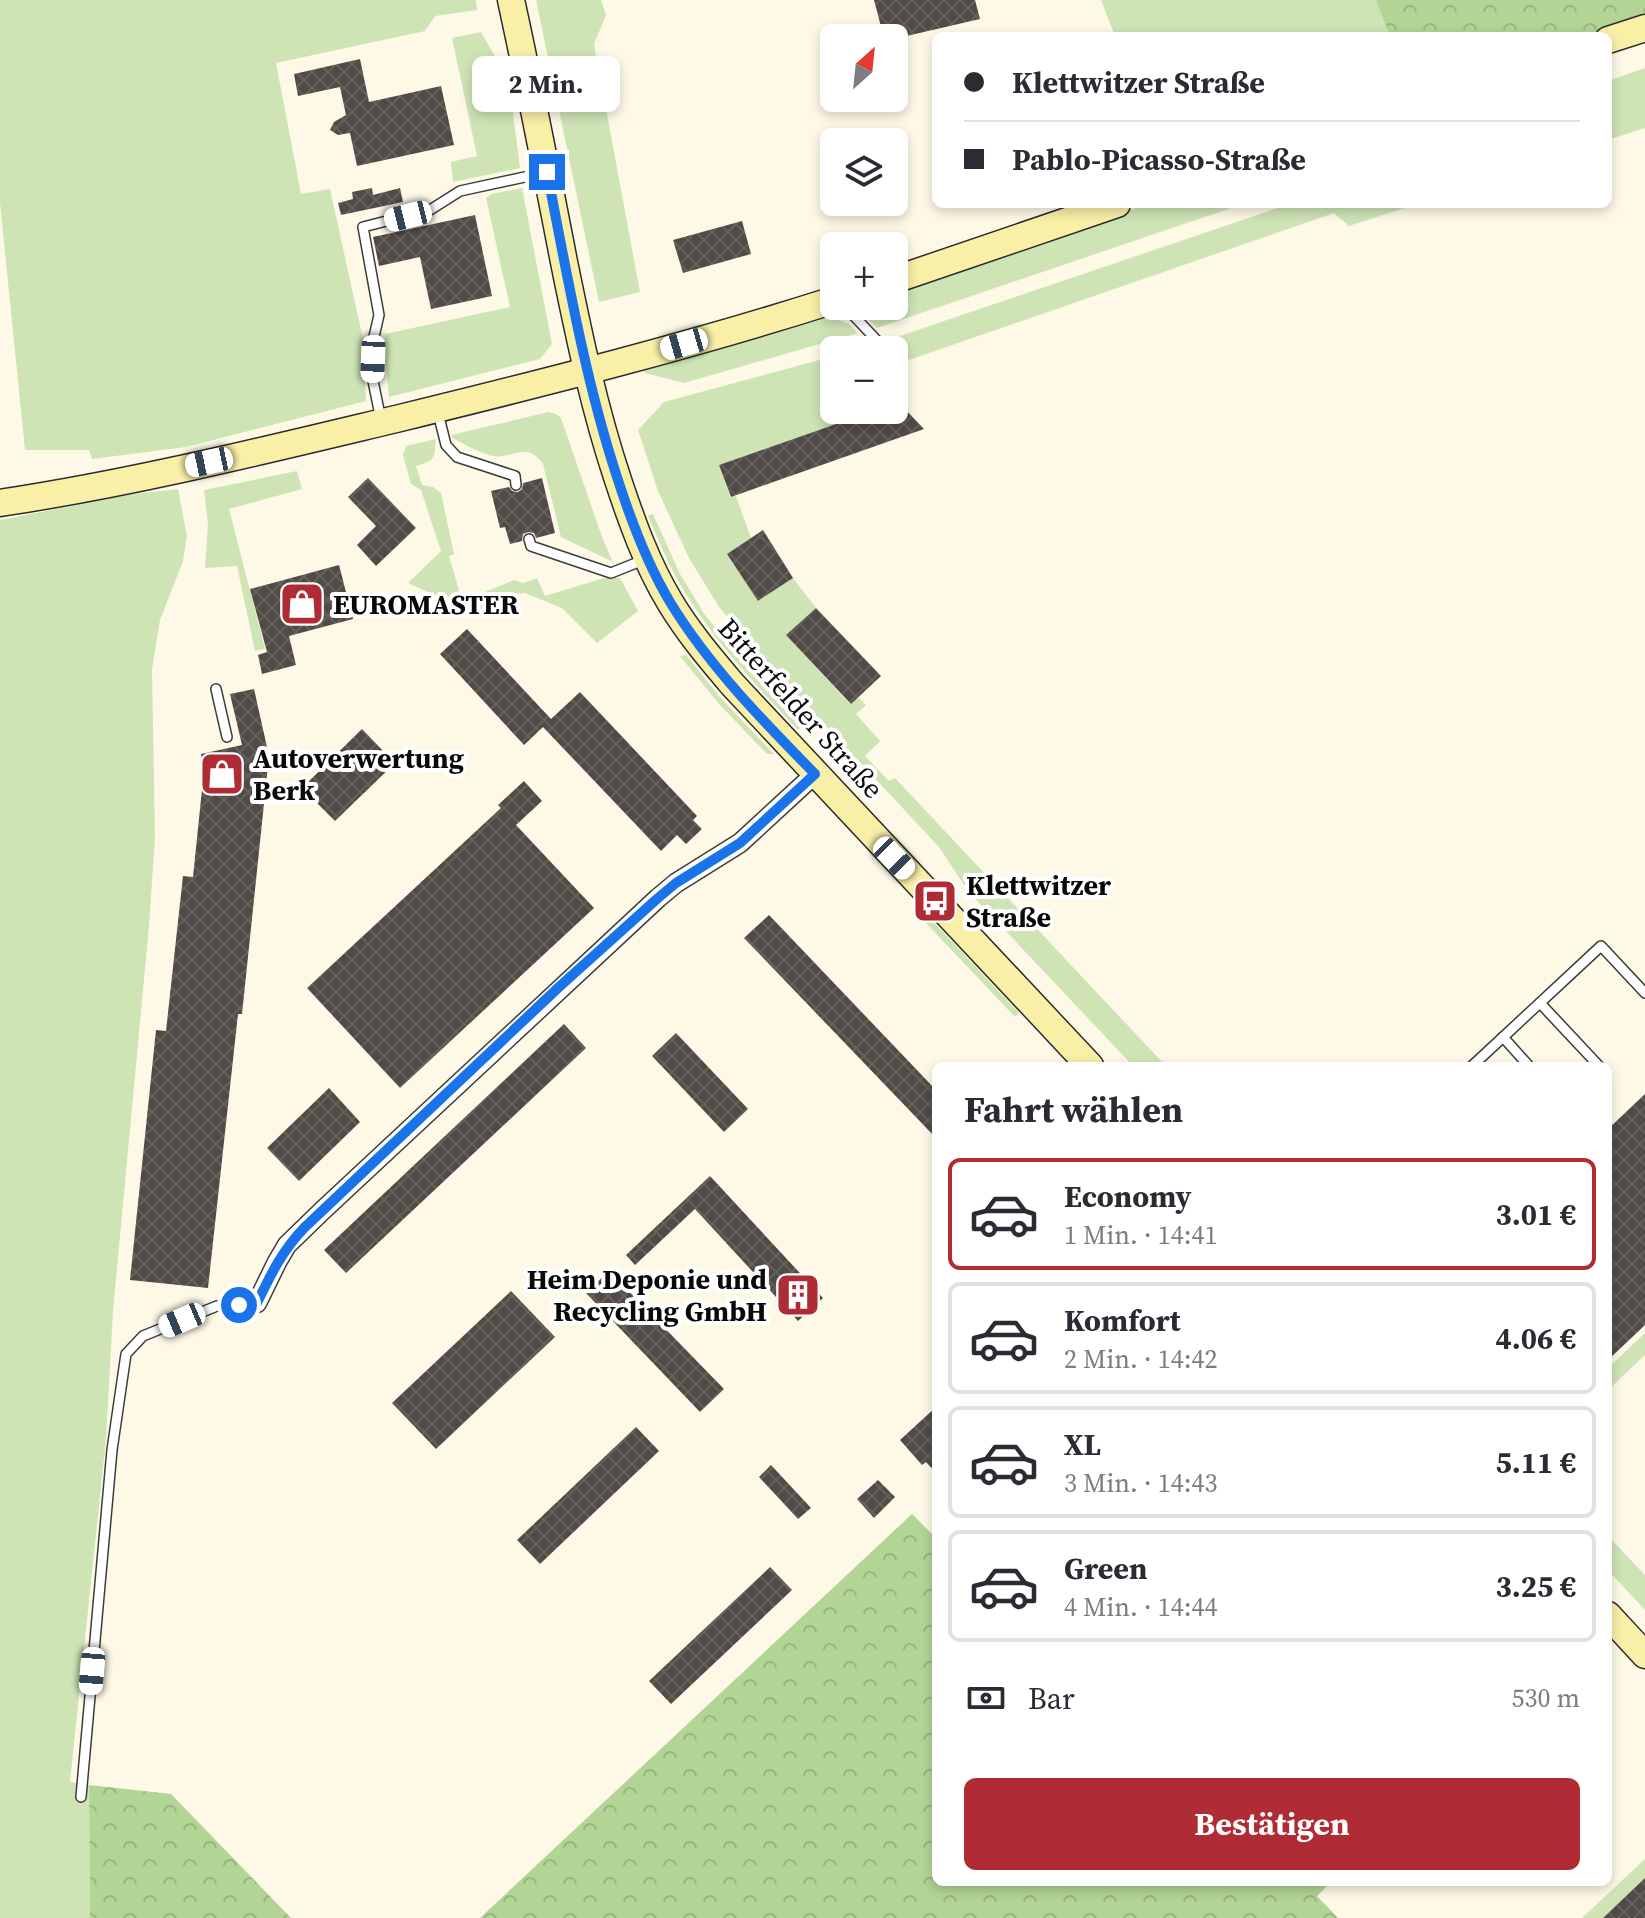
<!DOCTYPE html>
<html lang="de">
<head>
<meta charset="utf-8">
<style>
	body { margin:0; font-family:"Source Serif 4",serif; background:#f7f7f7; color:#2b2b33; height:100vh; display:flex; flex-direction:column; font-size:30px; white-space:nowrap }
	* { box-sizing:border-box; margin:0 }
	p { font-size:26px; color:#7c7c81 }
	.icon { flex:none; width:44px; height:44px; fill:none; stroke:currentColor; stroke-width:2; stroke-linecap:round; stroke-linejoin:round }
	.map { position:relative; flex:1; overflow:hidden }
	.side { position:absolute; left:932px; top:1062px; width:680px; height:824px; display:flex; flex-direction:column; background:#fff; border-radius:12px; box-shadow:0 4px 12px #0003 }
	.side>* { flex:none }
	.guide { position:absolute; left:932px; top:32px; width:680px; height:176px; border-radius:12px; box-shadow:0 4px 12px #0003; display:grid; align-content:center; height:176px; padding:0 32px; background:#fff }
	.needle { width:52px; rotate:27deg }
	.buttons { position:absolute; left:820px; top:24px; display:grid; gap:16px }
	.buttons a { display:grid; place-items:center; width:88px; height:88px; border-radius:12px; background:#fff; box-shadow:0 4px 12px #0003; font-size:40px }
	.end { position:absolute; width:36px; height:36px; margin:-18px; border:10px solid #1a73e8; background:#fff; box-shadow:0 0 0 4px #fff }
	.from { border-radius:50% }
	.bubble { position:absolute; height:56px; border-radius:12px; background:#fff; box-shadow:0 4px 12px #0003; font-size:26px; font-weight:700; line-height:56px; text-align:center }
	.car { position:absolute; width:24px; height:48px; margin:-24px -12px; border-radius:10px; box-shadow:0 0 6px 2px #0007; background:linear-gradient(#fff 24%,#345 0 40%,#fff 0 76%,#345 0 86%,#fff 0) }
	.guide b { display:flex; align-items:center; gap:28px; height:76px; font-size:30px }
	.guide b+b { border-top:2px solid #e1e1e2 }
	.guide i { width:20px; height:20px; background:#2b2b33 }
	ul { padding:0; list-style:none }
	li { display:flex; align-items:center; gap:24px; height:112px; margin:0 16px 12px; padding:0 16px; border:4px solid #e1e1e2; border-radius:12px }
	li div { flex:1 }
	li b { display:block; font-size:30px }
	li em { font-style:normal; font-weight:700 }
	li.active { border-color:#af2c34 }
	li>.icon { width:72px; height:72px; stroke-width:1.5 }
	h2 { padding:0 32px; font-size:36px; line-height:96px }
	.pay { display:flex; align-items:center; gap:20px; height:88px; padding:0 32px; font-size:30px }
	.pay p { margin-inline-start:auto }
	.button { display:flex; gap:16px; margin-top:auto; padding:16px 32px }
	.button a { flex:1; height:92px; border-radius:12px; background:#af2c34; color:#fff; font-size:32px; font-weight:700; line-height:92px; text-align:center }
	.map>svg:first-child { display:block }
	.grass { fill:#cee4b5 }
	.forest { fill:url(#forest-crowns) }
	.building { fill:url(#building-cross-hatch) }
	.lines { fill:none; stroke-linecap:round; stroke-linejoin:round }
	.lane-casing { stroke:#3c3c3c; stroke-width:12 }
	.street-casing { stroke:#3c3c3c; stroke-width:21 }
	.secondary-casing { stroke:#2b2b2b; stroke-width:29 }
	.lane { stroke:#fff; stroke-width:9 }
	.street { stroke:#fff; stroke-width:18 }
	.secondary { stroke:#f9efa7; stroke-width:26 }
	.route { stroke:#1a73e8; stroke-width:10 }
	.labels { text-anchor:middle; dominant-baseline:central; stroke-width:8; stroke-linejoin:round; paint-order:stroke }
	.poi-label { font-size:28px; font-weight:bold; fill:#090909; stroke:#fff; text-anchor:start }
	.street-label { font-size:28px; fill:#090909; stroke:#fff }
</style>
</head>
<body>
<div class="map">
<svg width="1645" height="1918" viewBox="0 0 1645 1918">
	<defs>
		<pattern id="forest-crowns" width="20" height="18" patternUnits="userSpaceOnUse" patternTransform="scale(2)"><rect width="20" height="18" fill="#b2d495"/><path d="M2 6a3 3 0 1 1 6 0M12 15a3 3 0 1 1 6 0" fill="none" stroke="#98b57f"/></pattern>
		<pattern id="building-cross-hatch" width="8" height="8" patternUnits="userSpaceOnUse" patternTransform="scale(2)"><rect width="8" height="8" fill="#514b47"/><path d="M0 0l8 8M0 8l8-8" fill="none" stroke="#65605d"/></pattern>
	</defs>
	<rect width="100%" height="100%" fill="#fef9e7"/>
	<!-- grass -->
	<g class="grass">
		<path d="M 0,0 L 476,0 L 477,10 L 435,16 L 425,31 L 276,63 L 301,194 L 330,189 L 363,339 L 366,401 L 186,447 L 92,459 L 89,450 L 25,450 L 0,203 Z"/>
		<path d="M 536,0 L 601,0 L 606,15 L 594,44 L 640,292 L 599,302 Z"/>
		<path d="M 1101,0 L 1645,0 L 1591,36 L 1115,36 Z"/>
		<path d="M 481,32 L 509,81 L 520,168 L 453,182 L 451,162 L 477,156 L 452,38 Z"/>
		<path d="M 1645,68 L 1645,128 L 1608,140 L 1608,81 Z"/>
		<path d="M 522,188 L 552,344 L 540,359 L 389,397 L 385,356 L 385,334 L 510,307 L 486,198 L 491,194 Z"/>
		<path d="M 1148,204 L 1243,204 L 877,328 L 866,317 L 868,306 L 894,306 L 894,291 L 932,276 Z"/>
		<path d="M 1290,204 L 1417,204 L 1349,226 L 1334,213 L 909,360 L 888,340 Z"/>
		<path d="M 830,317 L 849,324 L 858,333 L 684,383 L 645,373 L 644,371 Z"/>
		<path d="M 834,356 L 834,410 L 876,410 L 719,465 L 730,497 L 736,496 L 751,538 L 727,554 L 758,601 L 793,578 L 816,608 L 786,635 L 850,704 L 858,697 L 866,705 L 856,714 L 880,741 L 865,756 L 889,781 L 895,778 L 1166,1066 L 1133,1066 L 968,891 L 939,847 L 754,649 L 719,607 L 689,558 L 658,491 L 638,430 L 664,402 Z"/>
		<path d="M 549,412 L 556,414 L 561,418 L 602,537 L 613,562 L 561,537 L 543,464 C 526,439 509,462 489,455 C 476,451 464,444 452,438 L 451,435 Z"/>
		<path d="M 436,439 C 434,459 436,460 416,466 L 422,485 L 433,487 L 441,493 L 454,554 L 449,556 L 461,597 L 473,601 L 487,591 L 514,580 L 523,583 L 537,578 L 545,596 L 604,578 L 620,578 L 638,611 L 597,643 L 562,608 L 525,593 L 502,595 L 479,615 L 408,583 L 441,551 L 421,490 L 411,484 L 403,455 L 406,446 Z"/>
		<path d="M 297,471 L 302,489 L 229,509 L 265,649 L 255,651 L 237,566 L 205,568 L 208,525 L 204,490 Z"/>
		<path d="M 178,489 L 187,536 L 183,561 L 160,620 L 152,669 L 155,836 L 149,926 L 113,1311 L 106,1439 L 70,1782 L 89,1785 L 90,1918 L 0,1918 L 0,520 L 134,494 Z"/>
		<path d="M 653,514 L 680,574 L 705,615 L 747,666 L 803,725 L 798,730 C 761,690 723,651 693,605 C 674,577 661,547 648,516 Z"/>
		<path d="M 686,655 L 720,697 L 774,754 L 767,754 L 719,704 L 680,656 Z"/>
		<path d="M 929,917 L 1019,1013 L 1015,1017 L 924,921 Z"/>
		<path d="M 1645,1333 L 1645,1355 L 1608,1390 L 1608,1368 Z"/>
		<path d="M 1608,1536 L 1645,1575 L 1645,1610 L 1608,1570 Z"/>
		<path d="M 1645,1859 L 1645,1878 L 1603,1918 L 1582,1918 Z"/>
	</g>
	<!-- forest -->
	<g class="forest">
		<path d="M 1376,0 L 1645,0 L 1645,18 L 1591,36 L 1390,36 Z"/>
		<path d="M 912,1514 L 936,1538 L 936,1882 L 1331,1882 L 1317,1896 L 1338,1918 L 480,1918 Z"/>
		<path d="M 89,1785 L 171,1794 L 291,1918 L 90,1918 Z"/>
	</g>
	<!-- building -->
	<g class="building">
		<path d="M 874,0 L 975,0 L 980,19 L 898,38 L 884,38 Z"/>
		<path d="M 360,59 L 369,102 L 441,86 L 454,145 L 357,166 L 350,133 L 338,135 L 330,130 L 334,122 L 346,115 L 340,87 L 298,96 L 294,74 Z"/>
		<path d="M 372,188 L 373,195 L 400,188 L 403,202 L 341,215 L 338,203 L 353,199 L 352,192 Z"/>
		<path d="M 475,215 L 492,296 L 431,309 L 420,257 L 379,266 L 373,237 Z"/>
		<path d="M 742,221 L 751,254 L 683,273 L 673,240 Z"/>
		<path d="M 876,410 L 906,410 L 924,429 L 731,497 L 719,465 Z"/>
		<path d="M 368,478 L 416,528 L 376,566 L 357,545 L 376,526 L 348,497 Z"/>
		<path d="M 542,478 L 555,533 L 536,538 L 534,533 L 528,532 L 523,534 L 522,541 L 510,544 L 505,527 L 500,528 L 491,491 L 509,487 L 512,491 L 518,492 L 522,489 L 523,483 Z"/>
		<path d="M 763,530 L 793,578 L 758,601 L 727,554 Z"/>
		<path d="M 339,565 L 353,619 L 289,636 L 296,665 L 262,674 L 258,655 L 267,652 L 250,589 Z"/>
		<path d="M 816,608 L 881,676 L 851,704 L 786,635 Z"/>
		<path d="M 467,629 L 551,719 L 580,692 L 697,816 L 693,820 L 702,829 L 686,844 L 677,835 L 661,851 L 543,727 L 524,745 L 440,654 Z"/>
		<path d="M 254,689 L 269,756 L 242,1014 L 238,1014 L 208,1288 L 130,1280 L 156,1030 L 166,1031 L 183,876 L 193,877 L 204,770 L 201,754 L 242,745 L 230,694 Z"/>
		<path d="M 362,729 L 395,763 L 335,821 L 302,788 Z"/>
		<path d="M 524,781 L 542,801 L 516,825 L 594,908 L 400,1088 L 307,988 L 501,808 L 498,805 Z"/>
		<path d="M 769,915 L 936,1090 L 936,1138 L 744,938 Z"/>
		<path d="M 564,1024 L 586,1048 L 346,1273 L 324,1250 Z"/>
		<path d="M 676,1033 L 748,1109 L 724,1132 L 652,1056 Z"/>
		<path d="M 329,1088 L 360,1122 L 299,1181 L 267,1148 Z"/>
		<path d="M 1645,1094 L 1645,1325 L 1608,1360 L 1608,1129 Z"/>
		<path d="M 710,1176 L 823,1298 L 798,1321 L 695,1209 L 635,1265 L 626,1255 Z"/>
		<path d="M 609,1271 L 724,1389 L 700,1412 L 586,1293 Z"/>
		<path d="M 511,1291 L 555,1337 L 436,1449 L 392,1403 Z"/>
		<path d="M 936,1407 L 936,1473 L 926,1462 L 922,1465 L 900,1440 Z"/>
		<path d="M 636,1427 L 659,1451 L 540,1564 L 517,1540 Z"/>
		<path d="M 771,1465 L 811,1508 L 798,1519 L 759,1477 Z"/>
		<path d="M 878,1480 L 895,1497 L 874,1518 L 857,1499 Z"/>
		<path d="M 770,1567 L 792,1590 L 671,1704 L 649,1681 Z"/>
		<path d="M 1645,1878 L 1645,1918 L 1603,1918 Z"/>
	</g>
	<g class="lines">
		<!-- lane casing -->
		<g class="lane-casing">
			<g id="lane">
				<path d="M 850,306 L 853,315 L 886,350"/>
				<path d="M 894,359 L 900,366"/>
				<path d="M 438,413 L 446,445 L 457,457 L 515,476 L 516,485"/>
				<path d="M 381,420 L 372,376 L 373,341 L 379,315 L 363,227 L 430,210 L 460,191 L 543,173"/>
				<path d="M 529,539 L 531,546 L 611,573 L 646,559"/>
				<path d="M 216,689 L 227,737"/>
				<path d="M 1540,1003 L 1599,1066"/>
				<path d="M 1503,1037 L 1529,1066"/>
				<path d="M 1472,1066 L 1601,946 L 1645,993"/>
				<path d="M 81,1797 L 112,1450 L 126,1354 L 143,1336 L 182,1320 L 217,1306 L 257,1303"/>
			</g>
		</g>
		<!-- street casing -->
		<g class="street-casing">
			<path id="street" d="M 257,1303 L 277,1262 L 287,1245 L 322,1211 L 658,898 L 676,883 L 740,843 L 815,774"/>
		</g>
		<!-- secondary casing -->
		<g class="secondary-casing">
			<g id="secondary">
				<path d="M 511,0 C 530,87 547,174 564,262 C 579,336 594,408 618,480 C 632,522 647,564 670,602 C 688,632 710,658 732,684 L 1090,1066"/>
				<path d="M 1608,40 L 1645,28"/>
				<path d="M 894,280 L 1117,204"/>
				<path d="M 0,503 C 133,483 266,450 396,419 C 543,383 690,346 834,300"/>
				<path d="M 1608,1615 L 1645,1655"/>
			</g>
		</g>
		<!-- lane -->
		<use href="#lane" class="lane"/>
		<!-- street -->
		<use href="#street" class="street"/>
		<!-- secondary -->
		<use href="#secondary" class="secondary"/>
	</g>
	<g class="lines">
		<!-- route -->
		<path class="route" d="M 239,1305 L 257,1303 C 271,1274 282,1251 304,1228 L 559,987 L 658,898 L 676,883 L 740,843 L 815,774 C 763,721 709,666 670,602 C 646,562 630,518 616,474 C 584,375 567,274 547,172"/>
	</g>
	<!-- icons -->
	<defs>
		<g id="shop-square" transform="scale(2.3)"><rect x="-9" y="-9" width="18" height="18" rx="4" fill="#af2c34" stroke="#fff"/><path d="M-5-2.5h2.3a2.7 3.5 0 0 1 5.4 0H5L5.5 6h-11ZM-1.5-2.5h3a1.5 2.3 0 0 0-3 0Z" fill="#fff"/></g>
		<g id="bus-square" transform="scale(2.3)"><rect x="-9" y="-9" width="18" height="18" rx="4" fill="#af2c34" stroke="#fff"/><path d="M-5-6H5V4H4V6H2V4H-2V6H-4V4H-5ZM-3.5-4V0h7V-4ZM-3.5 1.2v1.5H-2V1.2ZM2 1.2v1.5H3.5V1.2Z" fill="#fff"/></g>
		<g id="building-square" transform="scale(2.3)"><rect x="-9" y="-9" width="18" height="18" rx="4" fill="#af2c34" stroke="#fff"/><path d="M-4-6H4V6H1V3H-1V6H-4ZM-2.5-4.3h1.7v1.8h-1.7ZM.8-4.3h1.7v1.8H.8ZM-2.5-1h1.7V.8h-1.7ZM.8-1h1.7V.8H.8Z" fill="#fff"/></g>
	</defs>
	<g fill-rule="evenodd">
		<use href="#shop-square" x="302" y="604"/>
		<use href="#shop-square" x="222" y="774"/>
		<use href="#bus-square" x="935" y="901"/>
		<use href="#building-square" x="798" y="1295"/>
	</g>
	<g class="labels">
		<!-- poi labels -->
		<g class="poi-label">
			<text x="333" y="604">EUROMASTER</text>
			<text x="253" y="758">Autoverwertung<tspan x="253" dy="32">Berk</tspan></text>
			<text x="966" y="885">Klettwitzer<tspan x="966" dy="32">Straße</tspan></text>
			<text x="767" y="1279" text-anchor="end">Heim Deponie und<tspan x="767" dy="32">Recycling GmbH</tspan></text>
		</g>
		<!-- street labels -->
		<g class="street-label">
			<text transform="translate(801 708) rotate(48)">Bitterfelder Straße</text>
		</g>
	</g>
</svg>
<div class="buttons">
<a><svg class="needle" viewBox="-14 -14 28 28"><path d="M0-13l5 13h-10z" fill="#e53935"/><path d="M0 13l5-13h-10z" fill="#7c7c81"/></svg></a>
<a><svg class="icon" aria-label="layers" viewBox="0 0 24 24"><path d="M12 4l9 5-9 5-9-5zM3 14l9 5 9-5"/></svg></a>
<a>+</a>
<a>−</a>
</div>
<i class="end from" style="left:239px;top:1305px"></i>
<i class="end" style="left:547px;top:172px"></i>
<div class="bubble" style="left:472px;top:56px;width:148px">2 Min.</div>
<i class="car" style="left:408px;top:216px;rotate:256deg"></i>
<i class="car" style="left:684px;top:344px;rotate:254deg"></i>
<i class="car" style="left:373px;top:359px;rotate:182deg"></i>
<i class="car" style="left:209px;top:462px;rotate:258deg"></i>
<i class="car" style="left:894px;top:858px;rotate:136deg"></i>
<i class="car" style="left:182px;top:1320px;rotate:247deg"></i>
<i class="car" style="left:92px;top:1671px;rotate:185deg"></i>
<div class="guide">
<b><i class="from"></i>Klettwitzer Straße</b>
<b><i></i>Pablo-Picasso-Straße</b>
</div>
<section class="side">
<h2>Fahrt wählen</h2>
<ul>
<li class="active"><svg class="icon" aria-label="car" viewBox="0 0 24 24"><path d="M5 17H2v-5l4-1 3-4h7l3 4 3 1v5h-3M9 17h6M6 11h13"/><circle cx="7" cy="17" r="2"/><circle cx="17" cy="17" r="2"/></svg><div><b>Economy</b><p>1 Min. · 14:41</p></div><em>3.01 €</em></li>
<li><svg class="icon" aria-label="car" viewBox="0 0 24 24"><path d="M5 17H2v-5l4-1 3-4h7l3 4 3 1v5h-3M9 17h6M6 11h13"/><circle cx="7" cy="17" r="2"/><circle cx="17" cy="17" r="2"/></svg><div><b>Komfort</b><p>2 Min. · 14:42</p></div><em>4.06 €</em></li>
<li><svg class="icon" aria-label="car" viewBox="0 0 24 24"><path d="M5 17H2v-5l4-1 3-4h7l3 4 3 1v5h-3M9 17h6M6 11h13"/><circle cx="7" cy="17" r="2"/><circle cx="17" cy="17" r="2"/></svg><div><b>XL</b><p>3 Min. · 14:43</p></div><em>5.11 €</em></li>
<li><svg class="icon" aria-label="car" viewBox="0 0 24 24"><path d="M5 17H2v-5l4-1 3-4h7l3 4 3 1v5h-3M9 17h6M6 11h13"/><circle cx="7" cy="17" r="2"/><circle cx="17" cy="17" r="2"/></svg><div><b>Green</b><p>4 Min. · 14:44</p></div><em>3.25 €</em></li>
</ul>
<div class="pay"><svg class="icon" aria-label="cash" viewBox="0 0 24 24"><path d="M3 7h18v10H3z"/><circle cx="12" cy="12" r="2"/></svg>Bar<p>530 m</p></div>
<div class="button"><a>Bestätigen</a></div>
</section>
</div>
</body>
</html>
